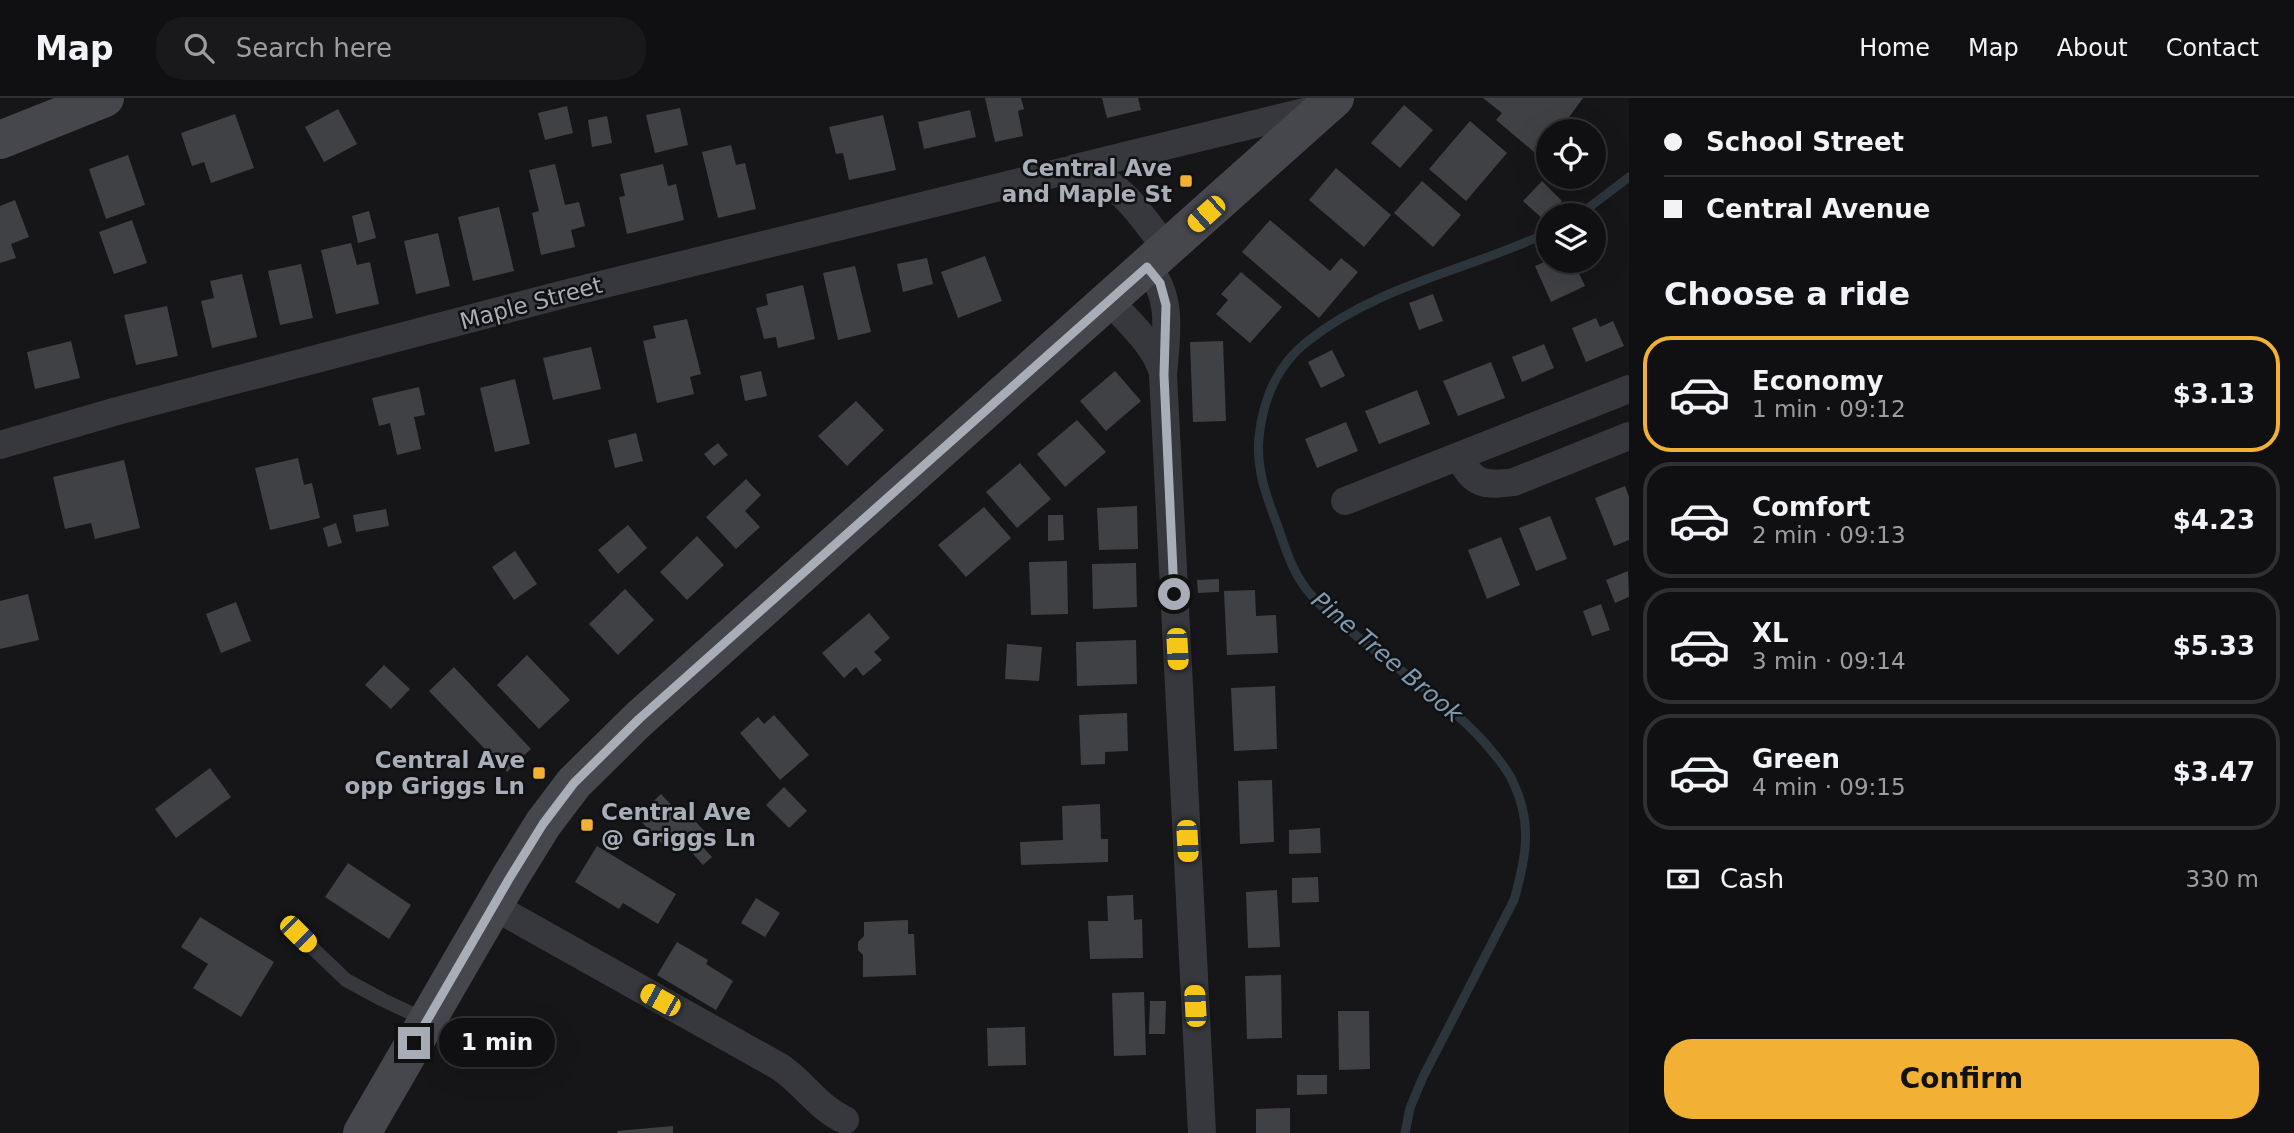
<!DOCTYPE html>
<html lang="en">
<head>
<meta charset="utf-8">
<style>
	body { margin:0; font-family:"DejaVu Sans",sans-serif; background:#19191b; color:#f1f3f6; height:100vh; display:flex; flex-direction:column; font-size:26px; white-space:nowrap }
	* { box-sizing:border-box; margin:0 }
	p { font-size:23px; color:#9c9d9f }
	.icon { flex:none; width:38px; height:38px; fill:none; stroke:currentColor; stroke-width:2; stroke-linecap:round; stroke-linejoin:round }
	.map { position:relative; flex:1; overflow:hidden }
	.side { display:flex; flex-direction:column; background:#101012; width:665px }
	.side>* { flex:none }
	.hud { display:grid; align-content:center; height:154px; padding:0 35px; background:#101012 }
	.buttons { position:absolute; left:1536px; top:21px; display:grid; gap:14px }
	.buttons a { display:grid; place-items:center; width:70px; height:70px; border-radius:50%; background:#101012; box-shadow:0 7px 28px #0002,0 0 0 2px #303032; font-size:35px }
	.end { position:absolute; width:32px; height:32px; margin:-16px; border:9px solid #a8adb8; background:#111; box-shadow:0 0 0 4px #111 }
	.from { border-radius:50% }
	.bubble { position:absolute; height:49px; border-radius:24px; background:#101012; box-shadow:0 7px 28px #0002,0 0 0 2px #303032; font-size:23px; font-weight:700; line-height:49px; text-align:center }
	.car { position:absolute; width:21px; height:42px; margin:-21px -10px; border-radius:9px; box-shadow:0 0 5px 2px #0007; background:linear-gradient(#f5c518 24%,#345 0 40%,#f5c518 0 76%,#345 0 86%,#f5c518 0) }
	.hud b { display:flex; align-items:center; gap:24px; height:66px; font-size:26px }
	.hud b+b { border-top:2px solid #303032 }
	.hud i { width:18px; height:18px; background:#f1f3f6 }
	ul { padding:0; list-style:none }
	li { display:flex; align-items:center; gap:21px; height:116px; margin:0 14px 10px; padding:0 21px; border:4px solid #303032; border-radius:28px }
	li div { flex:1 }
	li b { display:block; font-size:26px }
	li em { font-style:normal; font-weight:700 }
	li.selected { border-color:#f2b134 }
	li>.icon { width:63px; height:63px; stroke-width:1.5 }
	h2 { padding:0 35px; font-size:32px; line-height:84px }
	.pay { display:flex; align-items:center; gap:18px; height:77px; padding:0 35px; font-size:26px }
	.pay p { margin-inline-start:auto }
	.action { display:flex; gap:14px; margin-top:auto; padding:14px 35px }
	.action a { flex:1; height:80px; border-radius:28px; background:#f2b134; color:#111; font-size:28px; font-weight:700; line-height:80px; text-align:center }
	header { display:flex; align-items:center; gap:42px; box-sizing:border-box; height:98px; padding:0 35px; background:#101012; border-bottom:2px solid #303032 }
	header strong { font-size:33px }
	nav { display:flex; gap:38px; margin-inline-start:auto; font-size:24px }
	.search { width:490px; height:63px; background:#19191b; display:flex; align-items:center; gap:18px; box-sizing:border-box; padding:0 24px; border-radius:28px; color:#9c9d9f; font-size:26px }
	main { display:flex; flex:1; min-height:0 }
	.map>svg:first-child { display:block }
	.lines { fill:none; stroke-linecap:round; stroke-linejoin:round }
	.stream { stroke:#2c353c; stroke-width:9 }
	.building { fill:#404145 }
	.lane { stroke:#37383d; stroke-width:14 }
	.street { stroke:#37383d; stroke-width:28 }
	.secondary { stroke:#45474d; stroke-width:38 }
	.route { stroke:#a8adb8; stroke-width:9 }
	.poi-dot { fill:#f2b134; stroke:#111113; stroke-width:2.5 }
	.labels { text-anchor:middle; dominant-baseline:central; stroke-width:5; stroke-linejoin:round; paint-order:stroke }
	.poi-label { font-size:23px; font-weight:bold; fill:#a8adb8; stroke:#111113; text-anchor:end }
	.street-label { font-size:23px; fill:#a8adb8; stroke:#111113 }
	.water-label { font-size:24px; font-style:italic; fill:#7f9bb3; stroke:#111113 }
</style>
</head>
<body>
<header>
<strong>Map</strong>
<div class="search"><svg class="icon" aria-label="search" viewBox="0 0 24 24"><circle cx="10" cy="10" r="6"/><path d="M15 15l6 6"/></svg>Search here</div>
<nav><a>Home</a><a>Map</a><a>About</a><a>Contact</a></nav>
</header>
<main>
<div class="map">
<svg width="1629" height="1035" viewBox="0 0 1629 1035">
	<rect width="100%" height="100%" fill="#161618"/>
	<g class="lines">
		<!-- stream -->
		<g class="stream">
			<path d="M 1579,117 L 1629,79"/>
			<path d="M 1405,1035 L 1410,1010 L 1423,979 L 1514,802 C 1526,760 1533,725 1513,684 C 1507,670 1495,657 1485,645 C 1450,606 1404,576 1363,543 C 1341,525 1318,509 1302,485 C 1290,467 1284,446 1277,426 C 1266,398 1256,370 1259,339 C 1263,301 1277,267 1308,243 C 1378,187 1469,172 1549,134"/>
		</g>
	</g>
	<!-- building -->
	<g class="building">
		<path d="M 985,0 L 1021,0 L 1024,11 L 1018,13 L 1023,38 L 995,44 Z"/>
		<path d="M 1102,0 L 1138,0 L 1141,12 L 1107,20 Z"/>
		<path d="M 1483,0 L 1583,0 L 1559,33 L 1549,33 L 1549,47 L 1540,59 L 1496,22 L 1502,15 Z"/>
		<path d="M 1404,7 L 1433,32 L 1400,70 L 1371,45 Z"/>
		<path d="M 567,8 L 573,35 L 545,42 L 538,15 Z"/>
		<path d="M 680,10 L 688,47 L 655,55 L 646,17 Z"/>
		<path d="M 338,11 L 357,46 L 324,64 L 305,29 Z"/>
		<path d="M 970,12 L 976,39 L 924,51 L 918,24 Z"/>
		<path d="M 235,16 L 254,70 L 211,85 L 204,64 L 192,68 L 181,35 Z"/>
		<path d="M 883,17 L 896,72 L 849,82 L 843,55 L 836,56 L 829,29 Z"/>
		<path d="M 607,18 L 612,45 L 592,49 L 588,22 Z"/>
		<path d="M 1470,23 L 1507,55 L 1466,103 L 1429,71 Z"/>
		<path d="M 731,47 L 736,67 L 745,65 L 756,111 L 718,120 L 702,54 Z"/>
		<path d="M 128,57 L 145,107 L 106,121 L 89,71 Z"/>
		<path d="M 555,66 L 565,107 L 579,104 L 585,128 L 571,132 L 575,149 L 541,157 L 532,115 L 539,113 L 529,72 Z"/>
		<path d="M 663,66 L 668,88 L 676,86 L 684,122 L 627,136 L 619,99 L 625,98 L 620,76 Z"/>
		<path d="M 1336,70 L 1391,117 L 1364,149 L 1309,102 Z"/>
		<path d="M 1422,83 L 1461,117 L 1433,149 L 1394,115 Z"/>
		<path d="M 1542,83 L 1562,103 L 1544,122 L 1523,103 Z"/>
		<path d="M 15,102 L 29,139 L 11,146 L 16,160 L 0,165 L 0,108 Z"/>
		<path d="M 499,109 L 514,173 L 473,183 L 458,119 Z"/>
		<path d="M 369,113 L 376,140 L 358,145 L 352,118 Z"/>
		<path d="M 132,122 L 147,165 L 114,176 L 99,134 Z"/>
		<path d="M 1270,122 L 1330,173 L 1341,160 L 1358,174 L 1319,220 L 1242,154 Z"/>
		<path d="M 438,135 L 450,188 L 416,196 L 404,143 Z"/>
		<path d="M 351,145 L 357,167 L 370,164 L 379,206 L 336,216 L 321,152 Z"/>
		<path d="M 985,158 L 1002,203 L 958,220 L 941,174 Z"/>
		<path d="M 927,160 L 933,186 L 903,194 L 897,166 Z"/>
		<path d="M 1549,162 L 1573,163 L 1585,188 L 1551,204 L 1535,168 Z"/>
		<path d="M 301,166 L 313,220 L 280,227 L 268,173 Z"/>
		<path d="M 855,168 L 871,234 L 838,242 L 823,175 Z"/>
		<path d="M 1241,174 L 1282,209 L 1250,245 L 1216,216 L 1228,202 L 1221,196 Z"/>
		<path d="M 242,176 L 257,239 L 212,250 L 201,203 L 214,200 L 210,183 Z"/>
		<path d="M 803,187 L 815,241 L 778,250 L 776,239 L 764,241 L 756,210 L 768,207 L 766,196 Z"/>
		<path d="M 1433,196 L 1443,223 L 1419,232 L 1409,205 Z"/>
		<path d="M 167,208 L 178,258 L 136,267 L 124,217 Z"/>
		<path d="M 1596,220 L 1600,229 L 1613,223 L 1624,248 L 1586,264 L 1572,230 Z"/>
		<path d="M 687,221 L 701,276 L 690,279 L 694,296 L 657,305 L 643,243 L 656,240 L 653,228 Z"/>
		<path d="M 71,243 L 80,280 L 35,291 L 27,254 Z"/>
		<path d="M 1223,243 L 1226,323 L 1193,324 L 1190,244 Z"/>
		<path d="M 1544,246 L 1554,270 L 1522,284 L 1512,259 Z"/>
		<path d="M 591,249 L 601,291 L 553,302 L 543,260 Z"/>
		<path d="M 1332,252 L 1345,278 L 1321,290 L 1308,264 Z"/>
		<path d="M 1491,264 L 1505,300 L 1458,318 L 1443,283 Z"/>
		<path d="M 761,273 L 767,298 L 745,303 L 740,278 Z"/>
		<path d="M 1115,273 L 1141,303 L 1106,333 L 1080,303 Z"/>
		<path d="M 515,281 L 530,346 L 495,354 L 480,290 Z"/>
		<path d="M 419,289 L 425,317 L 414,319 L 421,351 L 397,357 L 390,325 L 379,328 L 372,300 Z"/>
		<path d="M 1417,292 L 1430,326 L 1379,346 L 1365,313 Z"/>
		<path d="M 856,303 L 884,332 L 847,368 L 818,338 Z"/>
		<path d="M 1077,322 L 1106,354 L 1065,389 L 1037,356 Z"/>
		<path d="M 1346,324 L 1358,353 L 1317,370 L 1305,341 Z"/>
		<path d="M 636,335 L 643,363 L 615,370 L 608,342 Z"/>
		<path d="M 718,345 L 728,357 L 714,368 L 704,356 Z"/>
		<path d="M 298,360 L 304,387 L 312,385 L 320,420 L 270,432 L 255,370 Z"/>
		<path d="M 124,362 L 140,430 L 95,441 L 91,425 L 65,431 L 53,379 Z"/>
		<path d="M 1020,365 L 1051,401 L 1017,430 L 986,394 Z"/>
		<path d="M 746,381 L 761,397 L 745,413 L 760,429 L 736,451 L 706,419 Z"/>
		<path d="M 1625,388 L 1629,399 L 1629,442 L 1614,448 L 1595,400 Z"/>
		<path d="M 1137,408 L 1138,451 L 1099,452 L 1097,410 Z"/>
		<path d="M 984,409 L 1011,440 L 966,479 L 938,447 Z"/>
		<path d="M 386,411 L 389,428 L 356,434 L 353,417 Z"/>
		<path d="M 1048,417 L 1063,417 L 1064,442 L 1048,443 Z"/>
		<path d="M 1550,418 L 1567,461 L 1536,473 L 1519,430 Z"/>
		<path d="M 336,425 L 342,445 L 328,449 L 323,430 Z"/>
		<path d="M 628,427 L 647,450 L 618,476 L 598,452 Z"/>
		<path d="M 697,438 L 724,467 L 687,502 L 660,474 Z"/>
		<path d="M 1501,439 L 1520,487 L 1487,501 L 1468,452 Z"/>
		<path d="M 515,453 L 537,486 L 514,502 L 492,469 Z"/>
		<path d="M 1067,463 L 1068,516 L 1031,517 L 1029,464 Z"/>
		<path d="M 1136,465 L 1137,509 L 1093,511 L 1092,466 Z"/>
		<path d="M 1628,473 L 1629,499 L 1615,505 L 1606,482 Z"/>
		<path d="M 1219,481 L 1219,494 L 1198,495 L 1197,482 Z"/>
		<path d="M 625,491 L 654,522 L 618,557 L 589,526 Z"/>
		<path d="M 1255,492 L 1256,518 L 1276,517 L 1278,555 L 1227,557 L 1224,493 Z"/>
		<path d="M 28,496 L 39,542 L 0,551 L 0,503 Z"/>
		<path d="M 236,504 L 251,543 L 221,555 L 206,516 Z"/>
		<path d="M 1601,506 L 1610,532 L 1592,538 L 1583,513 Z"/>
		<path d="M 869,515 L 890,540 L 874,554 L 882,562 L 863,578 L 856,569 L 844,580 L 822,555 Z"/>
		<path d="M 1136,542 L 1137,586 L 1077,588 L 1076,544 Z"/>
		<path d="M 1007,546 L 1042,549 L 1039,583 L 1005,581 Z"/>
		<path d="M 527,557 L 570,602 L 539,631 L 497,587 Z"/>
		<path d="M 384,567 L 410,591 L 391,611 L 365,587 Z"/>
		<path d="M 454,569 L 531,651 L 507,674 L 429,593 Z"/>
		<path d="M 1275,588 L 1277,651 L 1234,653 L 1231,590 Z"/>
		<path d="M 1127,615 L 1128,653 L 1105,654 L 1105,666 L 1081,667 L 1079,617 Z"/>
		<path d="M 774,617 L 809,657 L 780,682 L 740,635 L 758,619 L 764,626 Z"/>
		<path d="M 210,670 L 231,699 L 176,740 L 155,711 Z"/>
		<path d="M 1272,682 L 1274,744 L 1240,746 L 1238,683 Z"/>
		<path d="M 784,689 L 807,713 L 789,730 L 766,707 Z"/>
		<path d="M 661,696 L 676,712 L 681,708 L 708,737 L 699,745 L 712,759 L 703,767 L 675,736 L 663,747 L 637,719 Z"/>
		<path d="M 1100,706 L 1101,741 L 1108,741 L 1108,764 L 1021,767 L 1020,744 L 1063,742 L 1062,708 Z"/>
		<path d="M 1320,730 L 1321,755 L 1289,756 L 1289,732 Z"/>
		<path d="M 597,748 L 676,796 L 658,826 L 623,805 L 619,811 L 575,784 Z"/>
		<path d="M 348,765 L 411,807 L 389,841 L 325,799 Z"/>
		<path d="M 1318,779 L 1319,804 L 1292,805 L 1292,780 Z"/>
		<path d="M 1277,792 L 1280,849 L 1248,850 L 1246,794 Z"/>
		<path d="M 1133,797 L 1134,822 L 1142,821 L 1143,860 L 1090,861 L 1088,823 L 1108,823 L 1107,798 Z"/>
		<path d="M 756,800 L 780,815 L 765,839 L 741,825 Z"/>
		<path d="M 200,819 L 274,864 L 241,919 L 193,890 L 208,866 L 181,849 Z"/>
		<path d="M 908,822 L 908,836 L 914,836 L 916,877 L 863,879 L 863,857 L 858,852 L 858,844 L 864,838 L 864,824 Z"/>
		<path d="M 677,844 L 708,862 L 706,866 L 733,883 L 716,912 L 657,877 Z"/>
		<path d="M 1281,877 L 1282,940 L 1247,941 L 1245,878 Z"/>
		<path d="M 1144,894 L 1146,957 L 1114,958 L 1112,895 Z"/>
		<path d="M 1150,903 L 1166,903 L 1165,936 L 1149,936 Z"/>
		<path d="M 1338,913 L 1369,913 L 1370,971 L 1339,972 Z"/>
		<path d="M 1025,929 L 1026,967 L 988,968 L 987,930 Z"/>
		<path d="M 1297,977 L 1327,977 L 1327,996 L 1297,997 Z"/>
		<path d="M 1290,1010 L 1290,1035 L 1256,1035 L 1256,1011 Z"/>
		<path d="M 673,1028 L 673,1035 L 618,1035 L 617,1033 Z"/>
	</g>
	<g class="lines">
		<!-- lane -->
		<path class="lane" d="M 298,836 L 346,882 L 383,902 L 426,922"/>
		<!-- street -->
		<g class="street">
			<path d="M 1075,70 L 1321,10"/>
			<path d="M 1147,169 C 1174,199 1166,239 1163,277 L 1202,1035"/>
			<path d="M 1109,202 C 1128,224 1155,246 1163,275"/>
			<path d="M 0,347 L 117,313 L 572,194 L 1065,73 C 1117,73 1138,115 1167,151"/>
			<path d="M 1460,358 C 1471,387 1486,388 1514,384 L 1629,338"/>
			<path d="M 1345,403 L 1629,291"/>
			<path d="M 493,808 L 780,969 C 804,985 818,1010 845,1022"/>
		</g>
		<!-- secondary -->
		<g class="secondary">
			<path d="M 0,42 L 105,0"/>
			<path d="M 362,1035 L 509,781 L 543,726 L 574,685 L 639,621 L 1335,0"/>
		</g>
	</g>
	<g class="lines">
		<!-- route -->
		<path class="route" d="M 414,945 L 509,781 L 543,726 L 574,685 L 639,621 L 1147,169 L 1160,185 L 1166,207 L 1164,277 L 1174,496"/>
	</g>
	<!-- markers -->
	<g class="poi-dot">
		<rect x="1179" y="76" width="14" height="14" rx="3.5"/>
		<rect x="532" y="668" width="14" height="14" rx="3.5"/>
		<rect x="580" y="720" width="14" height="14" rx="3.5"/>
	</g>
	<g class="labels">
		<!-- poi labels -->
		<g class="poi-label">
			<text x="1172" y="70">Central Ave<tspan x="1172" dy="26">and Maple St</tspan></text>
			<text x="525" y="662">Central Ave<tspan x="525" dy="26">opp Griggs Ln</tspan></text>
			<text x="601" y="714" text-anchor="start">Central Ave<tspan x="601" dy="26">@ Griggs Ln</tspan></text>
		</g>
		<!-- street labels -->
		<g class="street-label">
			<text transform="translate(531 205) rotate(-15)">Maple Street</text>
		</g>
		<!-- water labels -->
		<g class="water-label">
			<text transform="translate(1387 559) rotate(40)">Pine Tree Brook</text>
		</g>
	</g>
</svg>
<div class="buttons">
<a><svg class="icon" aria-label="locate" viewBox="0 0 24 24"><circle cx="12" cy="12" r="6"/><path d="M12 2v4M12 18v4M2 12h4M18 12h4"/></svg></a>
<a><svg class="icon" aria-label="layers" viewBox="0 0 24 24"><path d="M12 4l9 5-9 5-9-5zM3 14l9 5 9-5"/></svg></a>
</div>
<i class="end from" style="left:1174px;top:496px"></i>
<i class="end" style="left:414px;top:945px"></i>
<div class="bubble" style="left:439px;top:920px;width:116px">1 min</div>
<i class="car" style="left:1206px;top:116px;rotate:228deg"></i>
<i class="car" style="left:1177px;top:551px;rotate:177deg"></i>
<i class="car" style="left:1187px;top:743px;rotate:177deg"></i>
<i class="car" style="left:298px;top:836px;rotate:135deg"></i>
<i class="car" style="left:660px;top:902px;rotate:299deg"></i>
<i class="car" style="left:1195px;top:908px;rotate:357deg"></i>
</div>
<section class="side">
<div class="hud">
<b><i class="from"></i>School Street</b>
<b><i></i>Central Avenue</b>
</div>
<h2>Choose a ride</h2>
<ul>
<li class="selected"><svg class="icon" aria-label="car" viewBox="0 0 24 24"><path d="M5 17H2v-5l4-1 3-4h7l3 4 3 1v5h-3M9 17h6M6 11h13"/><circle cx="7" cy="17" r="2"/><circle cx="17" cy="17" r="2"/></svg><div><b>Economy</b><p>1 min · 09:12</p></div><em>$3.13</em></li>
<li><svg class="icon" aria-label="car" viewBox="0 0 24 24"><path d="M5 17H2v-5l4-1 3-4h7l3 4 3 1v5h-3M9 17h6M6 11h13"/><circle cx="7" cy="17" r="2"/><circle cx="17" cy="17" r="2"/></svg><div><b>Comfort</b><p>2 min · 09:13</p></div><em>$4.23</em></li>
<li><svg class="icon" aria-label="car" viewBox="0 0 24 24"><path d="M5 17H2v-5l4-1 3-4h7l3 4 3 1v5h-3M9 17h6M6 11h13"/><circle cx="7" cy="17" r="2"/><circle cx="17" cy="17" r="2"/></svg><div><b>XL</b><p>3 min · 09:14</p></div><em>$5.33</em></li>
<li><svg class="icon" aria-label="car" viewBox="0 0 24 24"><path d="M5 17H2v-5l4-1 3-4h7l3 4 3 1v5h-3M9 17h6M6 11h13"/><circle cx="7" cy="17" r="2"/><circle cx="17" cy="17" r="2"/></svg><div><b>Green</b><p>4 min · 09:15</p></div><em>$3.47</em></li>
</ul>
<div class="pay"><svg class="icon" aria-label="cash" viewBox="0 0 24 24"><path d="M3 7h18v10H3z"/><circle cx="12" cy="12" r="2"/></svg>Cash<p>330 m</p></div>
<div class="action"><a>Confirm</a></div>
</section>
</main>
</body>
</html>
